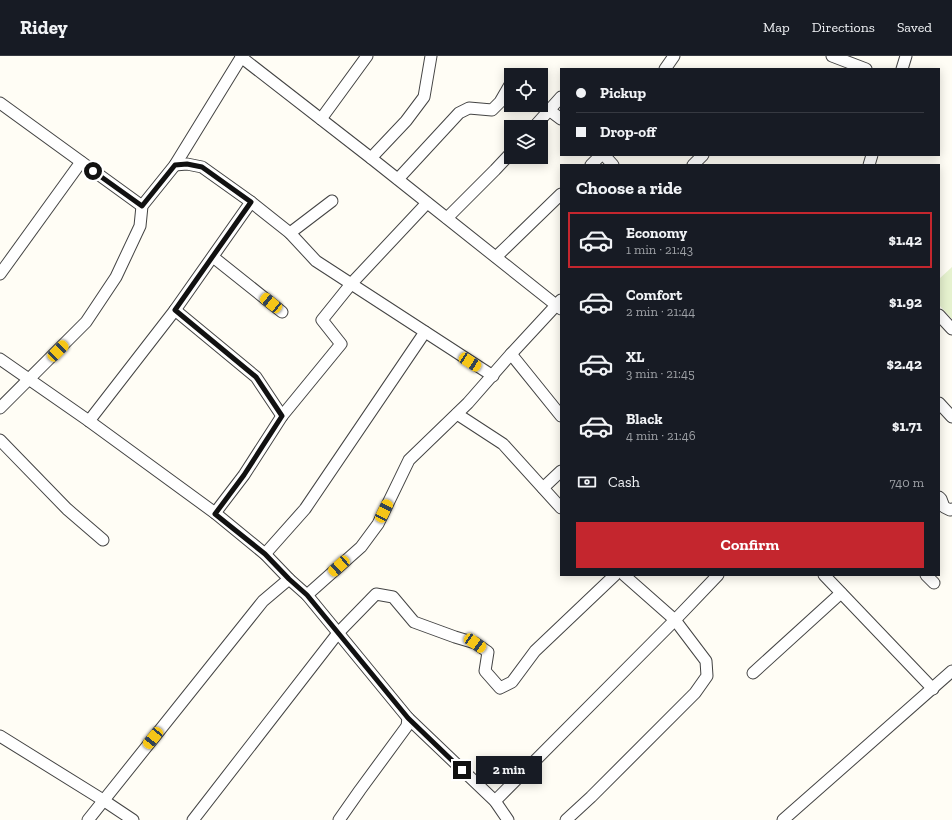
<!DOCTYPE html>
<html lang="en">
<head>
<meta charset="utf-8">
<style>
	body { margin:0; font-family:"Zilla Slab",serif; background:#20242c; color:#f1f3f6; height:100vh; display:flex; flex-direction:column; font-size:15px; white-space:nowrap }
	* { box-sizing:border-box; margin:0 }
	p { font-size:13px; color:#9ea1a6 }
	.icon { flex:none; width:22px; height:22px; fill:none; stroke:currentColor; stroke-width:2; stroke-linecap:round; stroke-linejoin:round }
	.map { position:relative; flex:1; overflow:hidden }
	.details { position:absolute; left:560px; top:108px; width:380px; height:412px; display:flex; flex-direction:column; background:#171b24; border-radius:0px; box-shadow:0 2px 10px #0003 }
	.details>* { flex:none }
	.guide { position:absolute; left:560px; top:12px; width:380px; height:88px; border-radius:0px; box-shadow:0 2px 10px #0003; display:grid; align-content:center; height:88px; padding:0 16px; background:#171b24 }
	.controls { position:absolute; left:504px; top:12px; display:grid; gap:8px }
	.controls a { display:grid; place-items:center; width:44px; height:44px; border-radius:0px; background:#171b24; box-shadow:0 2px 10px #0003; font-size:20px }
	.end { position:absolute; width:18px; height:18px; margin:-9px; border:5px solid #111; background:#fff; box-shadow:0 0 0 2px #fff }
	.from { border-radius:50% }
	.bubble { position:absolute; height:28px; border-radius:0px; background:#171b24; box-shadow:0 2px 10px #0003; font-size:13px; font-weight:700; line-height:28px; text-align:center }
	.car { position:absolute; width:12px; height:24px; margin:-12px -6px; border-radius:5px; box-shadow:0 0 3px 1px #0007; background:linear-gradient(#f5c518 24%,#345 0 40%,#f5c518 0 76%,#345 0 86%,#f5c518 0) }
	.guide b { display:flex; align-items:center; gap:14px; height:38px; font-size:15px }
	.guide b+b { border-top:1px solid #363941 }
	.guide i { width:10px; height:10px; background:#f1f3f6 }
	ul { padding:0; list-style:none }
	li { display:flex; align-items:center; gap:12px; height:56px; margin:0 8px 6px; padding:0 8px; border:2px solid transparent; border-radius:0px }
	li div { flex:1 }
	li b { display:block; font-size:15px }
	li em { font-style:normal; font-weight:700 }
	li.active { border-color:#c4262e }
	li>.icon { width:36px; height:36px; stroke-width:1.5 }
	h2 { padding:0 16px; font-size:18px; line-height:48px }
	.pay { display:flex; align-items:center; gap:10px; height:44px; padding:0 16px; font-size:15px }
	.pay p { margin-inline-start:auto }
	.button { display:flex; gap:8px; margin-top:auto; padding:8px 16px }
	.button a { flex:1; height:46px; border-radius:0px; background:#c4262e; color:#fff; font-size:16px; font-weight:700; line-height:46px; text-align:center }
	header { display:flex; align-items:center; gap:24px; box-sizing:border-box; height:56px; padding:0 20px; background:#171b24; border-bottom:1px solid #363941 }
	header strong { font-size:19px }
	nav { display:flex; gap:22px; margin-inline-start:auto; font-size:14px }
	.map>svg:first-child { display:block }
	.pitch { fill:#e6f2cf }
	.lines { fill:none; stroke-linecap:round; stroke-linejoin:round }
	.minor-casing { stroke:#444; stroke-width:13 }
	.minor { stroke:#fff; stroke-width:11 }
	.route { stroke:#111; stroke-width:5 }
</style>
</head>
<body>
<header>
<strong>Ridey</strong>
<nav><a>Map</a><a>Directions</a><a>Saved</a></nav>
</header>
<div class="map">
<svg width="952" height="764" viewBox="0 0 952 764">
	<rect width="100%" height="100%" fill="#fffdf5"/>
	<!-- pitch -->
	<path class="pitch" d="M 952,211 L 952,263 L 939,249 L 939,223 Z"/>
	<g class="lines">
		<!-- minor casing -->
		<g class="minor-casing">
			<g id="minor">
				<path d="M 832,0 L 866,13"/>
				<path d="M 241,1 L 371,102 L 561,253"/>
				<path d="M 665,13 L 674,0"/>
				<path d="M 902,13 L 906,0"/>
				<path d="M 0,47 L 142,150"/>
				<path d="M 549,54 L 561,63"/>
				<path d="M 321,63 L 367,0"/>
				<path d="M 534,71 L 561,41"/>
				<path d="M 604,99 L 613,109"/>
				<path d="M 371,102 L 406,65 L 424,41 L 431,0"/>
				<path d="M 175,109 L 187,108 L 202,111 L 251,146 L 290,177 L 316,205 L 493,320"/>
				<path d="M 591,109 L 601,99"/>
				<path d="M 693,109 L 703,99"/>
				<path d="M 869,109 L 872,99"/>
				<path d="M 398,123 L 459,57 L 469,52 L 492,54 L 500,46 L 511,27"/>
				<path d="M 447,162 L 495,114 L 511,97"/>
				<path d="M 290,177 L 332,145"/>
				<path d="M 213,201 L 282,256"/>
				<path d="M 496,201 L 561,138"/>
				<path d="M 0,218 L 81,106"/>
				<path d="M 175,254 L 256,321 L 282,360"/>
				<path d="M 939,259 L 952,273"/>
				<path d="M 511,298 L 561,360"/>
				<path d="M 0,303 L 89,365 L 215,457 L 265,498 L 289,523 L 307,539 L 408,662 L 495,745 L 508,764"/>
				<path d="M 939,347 L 952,361"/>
				<path d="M 0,352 L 86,266 L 116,221 L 140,170 L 142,150 L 175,109 L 242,0"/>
				<path d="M 457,358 L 503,388 L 561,452"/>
				<path d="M 89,365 L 175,254 L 251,146"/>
				<path d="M 0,384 L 67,453 L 103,484"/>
				<path d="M 543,432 L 561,415"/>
				<path d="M 939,441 L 941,443 L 944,451 L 950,454 L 952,453"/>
				<path d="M 215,457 L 244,419 L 282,360 L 341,288 L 322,264 L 351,228 L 427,147"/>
				<path d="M 265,498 L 305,453 L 425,276"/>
				<path d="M 824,519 L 933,633"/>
				<path d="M 926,519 L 934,527"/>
				<path d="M 307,539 L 361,491 L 378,468 L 409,404 L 468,347 L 511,298 L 561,244"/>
				<path d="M 753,617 L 841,537"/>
				<path d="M 0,680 L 103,744 L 133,764"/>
				<path d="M 495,745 L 675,564 L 718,519"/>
				<path d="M 88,764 L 263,545 L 289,523"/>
				<path d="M 193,764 L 338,577 L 376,538 L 393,541 L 414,566 L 455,581 L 475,587 L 488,596 L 485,615 L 500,632 L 512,626 L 535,595 L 615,519"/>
				<path d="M 339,764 L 360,734 L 407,670 L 408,662"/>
				<path d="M 566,764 L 591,741 L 695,637 L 707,620 L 706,605 L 675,564 L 624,519"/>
				<path d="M 783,764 L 952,615"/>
			</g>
		</g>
		<!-- minor -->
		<use href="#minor" class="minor"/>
	</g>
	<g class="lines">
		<!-- route -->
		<path class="route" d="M 93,115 L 142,150 L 175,109 L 187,108 L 202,111 L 251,146 L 175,254 L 256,321 L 282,360 L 244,419 L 215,458 L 265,498 L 289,523 L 307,539 L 408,662 L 462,714"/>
	</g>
</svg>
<div class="controls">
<a><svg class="icon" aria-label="locate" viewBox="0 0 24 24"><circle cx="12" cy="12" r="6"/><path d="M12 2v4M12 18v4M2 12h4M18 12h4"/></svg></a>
<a><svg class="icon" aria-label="layers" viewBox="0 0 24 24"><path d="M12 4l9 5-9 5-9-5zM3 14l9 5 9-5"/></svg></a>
</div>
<i class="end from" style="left:93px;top:115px"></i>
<i class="end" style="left:462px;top:714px"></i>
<div class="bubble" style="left:476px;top:700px;width:66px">2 min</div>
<i class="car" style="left:271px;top:247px;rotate:309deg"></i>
<i class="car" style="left:58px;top:295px;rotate:45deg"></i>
<i class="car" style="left:470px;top:306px;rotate:123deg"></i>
<i class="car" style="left:384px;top:455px;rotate:26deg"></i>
<i class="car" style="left:339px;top:510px;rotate:228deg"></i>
<i class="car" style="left:475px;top:587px;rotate:125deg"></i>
<i class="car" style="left:153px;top:682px;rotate:219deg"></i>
<div class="guide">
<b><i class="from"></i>Pickup</b>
<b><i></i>Drop-off</b>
</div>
<section class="details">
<h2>Choose a ride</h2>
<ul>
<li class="active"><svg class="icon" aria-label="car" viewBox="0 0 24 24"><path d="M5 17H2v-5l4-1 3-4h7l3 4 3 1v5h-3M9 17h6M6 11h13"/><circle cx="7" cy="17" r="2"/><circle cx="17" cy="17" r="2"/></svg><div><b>Economy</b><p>1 min · 21:43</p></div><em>$1.42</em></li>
<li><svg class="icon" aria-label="car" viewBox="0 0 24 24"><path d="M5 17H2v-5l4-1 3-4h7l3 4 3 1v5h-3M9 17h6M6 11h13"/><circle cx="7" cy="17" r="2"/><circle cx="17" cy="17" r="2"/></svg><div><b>Comfort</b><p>2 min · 21:44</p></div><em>$1.92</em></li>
<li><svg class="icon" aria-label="car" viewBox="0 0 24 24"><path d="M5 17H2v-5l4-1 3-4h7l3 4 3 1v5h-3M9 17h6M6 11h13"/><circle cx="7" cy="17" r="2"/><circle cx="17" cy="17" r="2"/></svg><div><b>XL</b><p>3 min · 21:45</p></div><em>$2.42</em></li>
<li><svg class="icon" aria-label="car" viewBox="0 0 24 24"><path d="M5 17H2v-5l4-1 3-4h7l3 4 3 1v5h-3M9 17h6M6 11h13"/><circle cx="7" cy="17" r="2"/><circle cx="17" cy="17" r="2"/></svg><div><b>Black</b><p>4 min · 21:46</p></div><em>$1.71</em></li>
</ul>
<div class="pay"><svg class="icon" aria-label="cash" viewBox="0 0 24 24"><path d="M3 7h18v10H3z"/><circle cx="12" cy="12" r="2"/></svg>Cash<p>740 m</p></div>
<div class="button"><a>Confirm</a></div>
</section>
</div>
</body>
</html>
